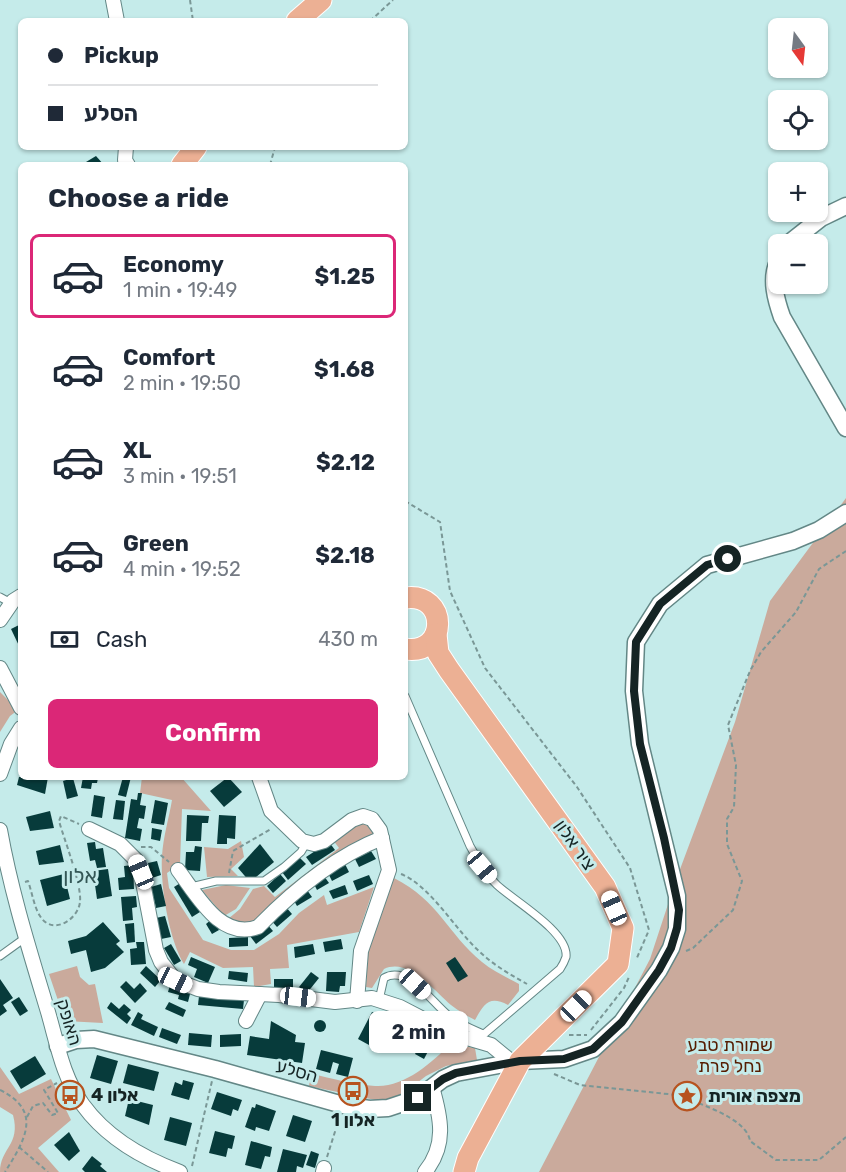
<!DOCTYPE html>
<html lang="en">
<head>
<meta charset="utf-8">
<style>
	body { margin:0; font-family:Rubik,Heebo,sans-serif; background:#f2f2f3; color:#1f2937; height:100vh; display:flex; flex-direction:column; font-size:22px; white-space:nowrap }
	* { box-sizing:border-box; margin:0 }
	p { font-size:20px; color:#747a83 }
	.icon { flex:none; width:33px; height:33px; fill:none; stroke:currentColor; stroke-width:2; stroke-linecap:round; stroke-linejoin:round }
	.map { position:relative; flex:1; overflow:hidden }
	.sheet { position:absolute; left:18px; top:162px; width:390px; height:618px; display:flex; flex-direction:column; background:#fff; border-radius:9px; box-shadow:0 2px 4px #0004 }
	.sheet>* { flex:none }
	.banner { position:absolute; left:18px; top:18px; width:390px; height:132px; border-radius:9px; box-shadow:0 2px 4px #0004; display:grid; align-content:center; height:132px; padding:0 30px; background:#fff }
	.needle { width:39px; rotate:165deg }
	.tools { position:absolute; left:768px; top:18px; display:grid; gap:12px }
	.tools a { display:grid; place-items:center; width:60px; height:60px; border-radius:9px; background:#fff; box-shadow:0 2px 4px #0004; font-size:30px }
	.end { position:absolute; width:27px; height:27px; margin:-14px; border:8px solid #152424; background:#fff; box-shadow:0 0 0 3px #fff }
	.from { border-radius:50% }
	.bubble { position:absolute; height:42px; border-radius:9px; background:#fff; box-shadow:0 2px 4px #0004; font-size:20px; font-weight:700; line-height:42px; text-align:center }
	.car { position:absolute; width:18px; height:36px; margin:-18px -9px; border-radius:8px; box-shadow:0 0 4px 2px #0007; background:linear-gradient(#fff 24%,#345 0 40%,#fff 0 76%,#345 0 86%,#fff 0) }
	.banner b { display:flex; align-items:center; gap:21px; height:57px; font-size:22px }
	.banner b+b { border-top:2px solid #e0e1e3 }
	.banner i { width:15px; height:15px; background:#1f2937 }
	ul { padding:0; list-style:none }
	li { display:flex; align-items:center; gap:18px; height:84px; margin:0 12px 9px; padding:0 18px; border:3px solid transparent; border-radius:9px }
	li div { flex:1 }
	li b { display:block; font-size:22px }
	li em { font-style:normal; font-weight:700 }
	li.selected { border-color:#db2777 }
	li>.icon { width:54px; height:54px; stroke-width:1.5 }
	h2 { padding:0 30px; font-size:27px; line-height:72px }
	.pay { display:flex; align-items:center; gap:15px; height:66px; padding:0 30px; font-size:22px }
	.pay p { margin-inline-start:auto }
	.cta { display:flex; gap:12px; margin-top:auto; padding:12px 30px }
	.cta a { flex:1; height:69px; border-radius:9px; background:#db2777; color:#fff; font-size:24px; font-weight:700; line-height:69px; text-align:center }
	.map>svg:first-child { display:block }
	.green { fill:#caaa9c }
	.building { fill:#073b3b }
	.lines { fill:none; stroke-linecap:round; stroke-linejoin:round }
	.service-casing { stroke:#638786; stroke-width:9 }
	.minor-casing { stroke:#638786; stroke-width:16 }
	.tertiary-casing { stroke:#638786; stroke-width:19 }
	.primary-casing { stroke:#fff; stroke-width:23 }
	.path { stroke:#7a9796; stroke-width:2; stroke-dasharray:4.5 3; stroke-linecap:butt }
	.service { stroke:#fff; stroke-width:7 }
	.minor { stroke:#fff; stroke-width:14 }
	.tertiary { stroke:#fff; stroke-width:16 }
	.primary { stroke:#ecb094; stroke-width:21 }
	.route { stroke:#152424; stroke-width:8 }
	.labels { text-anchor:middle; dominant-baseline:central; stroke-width:6; stroke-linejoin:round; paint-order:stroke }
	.street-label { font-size:18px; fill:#152424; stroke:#c5ebea }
	.park-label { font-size:18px; fill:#561c00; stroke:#c5ebea }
	.poi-label { font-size:18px; font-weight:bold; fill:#152424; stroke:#c5ebea; text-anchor:start }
	.quarter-label { font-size:21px; fill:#345756; stroke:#c5ebea }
</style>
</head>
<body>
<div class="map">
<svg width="846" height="1172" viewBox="0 0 846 1172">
	<rect width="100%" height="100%" fill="#c5ebea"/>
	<!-- green -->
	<g class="green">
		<path d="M 846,498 L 846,1172 L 539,1172 L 650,959 L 676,880 L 735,722 L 770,601 Z"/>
		<path d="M 0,692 L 18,710 L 10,716 L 0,732 Z"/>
		<path d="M 142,777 L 181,777 L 211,811 L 182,809 L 180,864 L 167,873 L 169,888 L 203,940 L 231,950 L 254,950 L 279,934 L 299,913 L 324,895 L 327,905 L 374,887 L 359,932 L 287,945 L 289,968 L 270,969 L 271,984 L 254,987 L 253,967 L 223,968 L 190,952 L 184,964 C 169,940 160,885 162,856 C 163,837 169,818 172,800 L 140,793 Z"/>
		<path d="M 361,823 L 369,823 L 373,828 L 373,836 L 268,916 L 246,926 L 228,919 L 240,909 L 253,889 L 264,886 L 275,897 L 339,848 L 333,840 Z"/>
		<path d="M 241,841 L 244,857 L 231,869 L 238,876 L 207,877 L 204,847 L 228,849 Z"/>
		<path d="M 394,878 C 439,901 447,933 482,962 C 493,971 506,977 519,984 L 519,991 L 508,1005 C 489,995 484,1004 475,1020 C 467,1016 459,1011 451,1005 C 435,992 409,957 384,969 L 372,988 L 366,987 L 368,952 Z"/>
		<path d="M 226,885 L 250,888 L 236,909 L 224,916 L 202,890 Z"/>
		<path d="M 77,966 L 80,977 L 89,985 L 95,984 L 103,1023 L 65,1021 L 49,974 Z"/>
		<path d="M 450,1044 L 475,1048 L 477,1060 L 446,1066 L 426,1076 L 400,1096 L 380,1101 L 309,1086 L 311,1074 C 332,1078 354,1085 375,1086 C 403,1088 432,1063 450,1044 Z"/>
		<path d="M 0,1067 L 19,1094 L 51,1079 L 71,1120 L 38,1148 L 59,1172 L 0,1172 C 0,1148 21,1145 13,1115 L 0,1107 Z"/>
	</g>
	<!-- building -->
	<g class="building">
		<path d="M 96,156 L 104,165 L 81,165 Z"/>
		<path d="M 21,624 L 21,650 L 11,629 Z"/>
		<path d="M 19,777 L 48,777 L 45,794 L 17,785 Z"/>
		<path d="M 83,777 L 98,778 L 97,783 L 92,783 L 91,789 L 81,788 Z"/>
		<path d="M 123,777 L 131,777 L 126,797 L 118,795 Z"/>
		<path d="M 228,777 L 242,792 L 224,807 L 210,791 Z"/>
		<path d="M 73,778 L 78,796 L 67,799 L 63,781 Z"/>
		<path d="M 138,793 L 142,793 L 140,805 L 146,806 L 144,819 L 139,818 L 137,828 L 142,829 L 140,841 L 125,838 L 131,799 L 137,800 Z"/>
		<path d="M 94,795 L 105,797 L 102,818 L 91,816 Z"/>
		<path d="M 116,800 L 125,801 L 123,820 L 113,819 Z"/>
		<path d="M 155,800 L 168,803 L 164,825 L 151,823 Z"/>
		<path d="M 50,811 L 54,828 L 30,831 L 26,817 Z"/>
		<path d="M 187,815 L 209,816 L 208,823 L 202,823 L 201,841 L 186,841 Z"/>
		<path d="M 219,815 L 236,816 L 235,839 L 227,838 L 227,844 L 217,844 Z"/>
		<path d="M 152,828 L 162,830 L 160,841 L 151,839 Z"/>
		<path d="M 95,842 L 96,849 L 103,848 L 106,867 L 97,868 L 95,860 L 90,861 L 87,843 Z"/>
		<path d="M 329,842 L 335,850 L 312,865 L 306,857 Z"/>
		<path d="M 260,844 L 274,862 L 250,882 L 238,868 Z"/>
		<path d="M 60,845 L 64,862 L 39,865 L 36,851 Z"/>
		<path d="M 195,846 L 202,847 L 200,871 L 185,870 L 186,852 L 194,852 Z"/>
		<path d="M 371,851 L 376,859 L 359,867 L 355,859 Z"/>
		<path d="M 299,857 L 306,864 L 288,880 L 282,872 Z"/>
		<path d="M 157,861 L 161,875 L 152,878 L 148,863 Z"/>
		<path d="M 345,864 L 349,872 L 332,881 L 328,873 Z"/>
		<path d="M 133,865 L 134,889 L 119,890 L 118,878 L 125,877 L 124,866 Z"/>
		<path d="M 108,869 L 112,896 L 97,899 L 93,871 Z"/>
		<path d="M 64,874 L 70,899 L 47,906 L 40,880 Z"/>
		<path d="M 280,874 L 286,881 L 273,893 L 267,886 Z"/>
		<path d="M 369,875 L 373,884 L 357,891 L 353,881 Z"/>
		<path d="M 324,876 L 329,883 L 317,890 L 313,882 Z"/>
		<path d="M 182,882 L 200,912 L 192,917 L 174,887 Z"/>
		<path d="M 161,884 L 166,906 L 156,908 L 151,887 Z"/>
		<path d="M 345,885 L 348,894 L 333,899 L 329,891 Z"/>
		<path d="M 307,890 L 312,897 L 297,906 L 293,899 Z"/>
		<path d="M 136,896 L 137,907 L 132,908 L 133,920 L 123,921 L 121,897 Z"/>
		<path d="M 285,906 L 292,914 L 277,927 L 270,919 Z"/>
		<path d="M 165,916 L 171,937 L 161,939 L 156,918 Z"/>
		<path d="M 212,919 L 219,930 L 212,934 L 206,924 Z"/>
		<path d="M 103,922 L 120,941 L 116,944 L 124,952 L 105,968 L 91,972 L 86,950 L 71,954 L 68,941 L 86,936 Z"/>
		<path d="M 134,923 L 135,942 L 127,943 L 125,924 Z"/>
		<path d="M 266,923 L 273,931 L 256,944 L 250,936 Z"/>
		<path d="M 248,937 L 248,946 L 229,947 L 229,938 Z"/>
		<path d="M 341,939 L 343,949 L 325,952 L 323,942 Z"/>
		<path d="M 136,942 L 144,942 L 146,964 L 131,965 L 130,949 L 137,948 Z"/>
		<path d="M 171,944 L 181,961 L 174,965 L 164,948 Z"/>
		<path d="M 313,944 L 315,954 L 295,958 L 294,947 Z"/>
		<path d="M 191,957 L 215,967 L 208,983 L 194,977 L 197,969 L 188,965 Z"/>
		<path d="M 455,957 L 468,976 L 458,982 L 446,963 Z"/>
		<path d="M 146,966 L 161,980 L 155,987 L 140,973 Z"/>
		<path d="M 229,971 L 248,973 L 247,982 L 228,979 Z"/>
		<path d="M 311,972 L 319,978 L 307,993 L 299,987 Z"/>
		<path d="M 327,972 L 346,972 L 345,986 L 340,986 L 339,992 L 326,991 Z"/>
		<path d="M 0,979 L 13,998 L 3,1005 L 7,1011 L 0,1016 Z"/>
		<path d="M 274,979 L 293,979 L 293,988 L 274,989 Z"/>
		<path d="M 126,981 L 134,989 L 140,983 L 147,991 L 135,1003 L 120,987 Z"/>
		<path d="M 170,985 L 191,990 L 188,1002 L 178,999 L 179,995 L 168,992 Z"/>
		<path d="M 199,996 L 244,1000 L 243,1009 L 198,1005 Z"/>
		<path d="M 19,997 L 28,1011 L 20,1016 L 11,1002 Z"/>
		<path d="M 111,1002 L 119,1009 L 124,1004 L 131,1010 L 127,1014 L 131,1018 L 127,1024 L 107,1008 Z"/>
		<path d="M 169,1002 L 186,1010 L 183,1017 L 165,1009 Z"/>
		<path d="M 138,1012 L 143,1015 L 141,1019 L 158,1027 L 154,1036 L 131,1025 Z"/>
		<path d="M 372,1012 L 383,1017 L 369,1045 L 358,1039 Z"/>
		<circle cx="320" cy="1026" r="6"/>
		<path d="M 271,1021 L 296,1035 L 295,1042 L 305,1043 L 302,1063 L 247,1055 L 250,1036 L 269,1039 Z"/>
		<path d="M 162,1028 L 181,1035 L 177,1044 L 159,1037 Z"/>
		<path d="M 189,1033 L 212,1035 L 211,1047 L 188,1045 Z"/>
		<path d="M 241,1034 L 241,1046 L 220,1047 L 220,1035 Z"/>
		<path d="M 424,1035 L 434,1040 L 424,1059 L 415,1054 Z"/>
		<path d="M 321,1050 L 353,1058 L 348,1077 L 336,1074 L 339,1064 L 333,1062 L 330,1073 L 316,1069 Z"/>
		<path d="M 97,1055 L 118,1061 L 111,1084 L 90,1078 Z"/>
		<path d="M 35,1056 L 46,1074 L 21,1089 L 10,1071 Z"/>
		<path d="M 128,1064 L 159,1072 L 154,1091 L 123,1083 Z"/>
		<path d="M 183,1080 L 194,1083 L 189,1100 L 171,1095 L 175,1082 L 182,1085 Z"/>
		<path d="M 217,1092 L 242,1100 L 238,1111 L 233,1109 L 231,1116 L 211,1109 Z"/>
		<path d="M 129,1099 L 153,1105 L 149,1125 L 125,1116 Z"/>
		<path d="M 256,1104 L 276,1111 L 269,1131 L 256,1127 L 255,1131 L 245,1127 L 252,1107 L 255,1108 Z"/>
		<path d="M 293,1115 L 312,1121 L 305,1142 L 286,1136 Z"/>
		<path d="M 170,1117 L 192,1123 L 186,1146 L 164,1140 Z"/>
		<path d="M 215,1131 L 235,1136 L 232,1149 L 228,1148 L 226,1157 L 209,1153 Z"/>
		<path d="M 69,1132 L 80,1151 L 69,1161 L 54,1145 Z"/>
		<path d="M 251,1141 L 272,1147 L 270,1157 L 265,1156 L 261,1169 L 245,1165 Z"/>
		<path d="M 283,1149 L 307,1155 L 303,1168 L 297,1166 L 296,1172 L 277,1172 Z"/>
		<path d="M 311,1151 L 319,1154 L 315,1168 L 306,1165 Z"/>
		<path d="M 92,1156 L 102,1164 L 100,1166 L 107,1172 L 85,1172 L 82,1169 Z"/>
	</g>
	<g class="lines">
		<!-- service casing -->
		<g class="service-casing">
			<g id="service">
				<path d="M 0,597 L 11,603"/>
				<path d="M 405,696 L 470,846 C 478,860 485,874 497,885 C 514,901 569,932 566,957 C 565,960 562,966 560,969 L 476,1041"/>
				<path d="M 191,887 L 216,881 L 264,881 L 284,867 L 301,852 L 307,842"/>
				<path d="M 0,956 L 25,938"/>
				<path d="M 379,1000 L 384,978 C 408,964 432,1003 449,1016 C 459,1024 472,1029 483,1034"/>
			</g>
		</g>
		<!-- minor casing -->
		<g class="minor-casing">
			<g id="minor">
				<path d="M 113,0 L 117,21"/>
				<path d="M 126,147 L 125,160 L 128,165"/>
				<path d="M 0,620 L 13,601 L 21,596"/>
				<path d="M 0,668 L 21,708"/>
				<path d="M 0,774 L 11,744 L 21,728"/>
				<path d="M 259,777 L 271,811 L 302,841 L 314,844 L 324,841 L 352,820 L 363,816 L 372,819 L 380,830 L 389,870 L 361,951 L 357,1001"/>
				<path d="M 89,829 L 120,844 L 136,860 L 141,872 L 156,950 L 161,962 L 175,980 L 198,989 L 219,992 L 279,995 L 335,1002 L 372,998 L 400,1007 L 450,1033 L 491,1045 L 513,1063"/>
				<path d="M 0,830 C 11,892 30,952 48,1012 C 57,1043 63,1078 83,1105 C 107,1138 142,1158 180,1172"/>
				<path d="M 178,870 C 197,895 221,941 258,927 C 294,890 334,857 382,838"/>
				<path d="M 246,1021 L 260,994"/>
				<path d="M 323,1172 L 324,1168"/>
				<path d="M 425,1172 C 447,1145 441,1118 432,1087"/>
			</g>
		</g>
		<!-- tertiary casing -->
		<g class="tertiary-casing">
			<g id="tertiary">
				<path d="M 788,244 L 821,218 L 846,206"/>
				<path d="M 778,262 C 770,279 776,300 782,317 L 846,428"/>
				<path d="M 58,1046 L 76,1040 L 94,1039 L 215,1069 L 343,1105 L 369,1109 L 388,1108 L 418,1098 L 443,1079 L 456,1073 L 520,1061 L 564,1059 L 593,1049 L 622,1022 L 659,970 L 671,948 L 677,929 L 677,896 L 640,744 L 634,691 L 636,642 L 660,604 L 707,565 L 793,541 L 819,530 L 846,513"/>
			</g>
		</g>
		<!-- primary casing -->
		<g class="primary-casing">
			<g id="primary">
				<path d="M 297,21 L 321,0"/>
				<path d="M 182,165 L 196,147"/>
				<path d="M 405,598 C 449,592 448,656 405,649"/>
				<path d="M 436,634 L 438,653 L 449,670 L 605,887 L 623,928 L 618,964 L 520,1061 L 468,1158 L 464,1172"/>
			</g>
		</g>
		<!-- path -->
		<g class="path">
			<path d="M 190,0 L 193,21"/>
			<path d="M 370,21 L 393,0"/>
			<path d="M 270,165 L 275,147"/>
			<path d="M 405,501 L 440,522 L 450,591 L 485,668 L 577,787 L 630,868 L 649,930 L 636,960"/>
			<path d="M 141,847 L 151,847 L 169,862"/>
			<path d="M 229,873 L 233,851 L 271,829"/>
			<path d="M 401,874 C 431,886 456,931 481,953 C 495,966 511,975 527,984"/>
			<path d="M 25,882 L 28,881 C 32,892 34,907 40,916 C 52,936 78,920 80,902 C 82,885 64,839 59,821 L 61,816 L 79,824"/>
			<path d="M 686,951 L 693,948 L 733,910 L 742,881 L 727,844 L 727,819 L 734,807 L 736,765 L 728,725 L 750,671 L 761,652 L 796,612 L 819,569 L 846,551"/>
			<path d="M 591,1030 L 624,988 L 629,977"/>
			<path d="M 569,1035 L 587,1035"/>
			<path d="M 554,1074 L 580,1085 L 677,1095"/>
			<path d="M 0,1090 C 43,1111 25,1140 5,1172"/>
			<path d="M 678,1095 C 699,1104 747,1118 750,1141 L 776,1160 L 819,1160 L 846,1137"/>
			<path d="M 27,1117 L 33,1106 L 43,1103 L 52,1115 L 58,1113 L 44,1090 L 57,1083"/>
			<path d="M 19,1147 L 48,1172"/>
			<path d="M 327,1157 L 339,1119"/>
			<path d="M 192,1166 L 212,1081"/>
		</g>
		<!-- service -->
		<use href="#service" class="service"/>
		<!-- minor -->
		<use href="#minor" class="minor"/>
		<!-- tertiary -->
		<use href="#tertiary" class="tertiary"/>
		<!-- primary -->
		<use href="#primary" class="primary"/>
	</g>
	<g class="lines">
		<!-- route -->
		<path class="route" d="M 418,1098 L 443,1079 L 456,1073 L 520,1061 L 564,1059 L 593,1049 L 622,1022 L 659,970 L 671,948 L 677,928 L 679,910 L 664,838 L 640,744 L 634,691 L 636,642 L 660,604 L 707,565 L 728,559"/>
	</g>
	<!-- icons -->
	<defs>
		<g id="bus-ring" transform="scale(1.5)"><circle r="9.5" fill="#c5ebea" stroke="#b7531f" stroke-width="1.5"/><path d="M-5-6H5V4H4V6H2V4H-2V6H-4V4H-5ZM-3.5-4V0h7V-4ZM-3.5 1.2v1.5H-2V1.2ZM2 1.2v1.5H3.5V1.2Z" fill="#b7531f"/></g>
		<g id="sight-ring" transform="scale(1.5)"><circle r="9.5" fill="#c5ebea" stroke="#b7531f" stroke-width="1.5"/><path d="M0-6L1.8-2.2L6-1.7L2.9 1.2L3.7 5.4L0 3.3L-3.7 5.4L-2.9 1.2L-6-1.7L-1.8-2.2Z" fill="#b7531f"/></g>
	</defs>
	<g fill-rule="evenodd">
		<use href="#bus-ring" x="353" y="1091"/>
		<use href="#bus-ring" x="70" y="1095"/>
		<use href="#sight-ring" x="687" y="1096"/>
	</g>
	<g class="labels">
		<!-- street labels -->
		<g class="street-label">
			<text transform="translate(575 845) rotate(55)">ציר אלון</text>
			<text transform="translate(69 1022) rotate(73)">האופק</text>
			<text transform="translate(297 1071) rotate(16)">הסלע</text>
		</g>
		<!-- park labels -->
		<g class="park-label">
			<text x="730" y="1045">שמורת טבע<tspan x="730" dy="21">נחל פרת</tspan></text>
		</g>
		<!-- poi labels -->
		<g class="poi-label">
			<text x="91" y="1095">אלון 4</text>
			<text x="708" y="1096">מצפה אורית</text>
			<text x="353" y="1120" text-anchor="middle">אלון 1</text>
		</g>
		<!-- quarter labels -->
		<g class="quarter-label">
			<text x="80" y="875">אלון</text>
		</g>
	</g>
</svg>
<div class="tools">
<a><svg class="needle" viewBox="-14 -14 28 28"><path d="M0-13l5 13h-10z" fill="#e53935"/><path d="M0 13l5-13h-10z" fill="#747a83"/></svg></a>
<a><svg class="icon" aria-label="locate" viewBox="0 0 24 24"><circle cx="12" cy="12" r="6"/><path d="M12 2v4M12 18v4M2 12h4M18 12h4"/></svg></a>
<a>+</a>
<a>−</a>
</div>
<i class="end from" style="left:728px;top:559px"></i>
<i class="end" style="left:418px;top:1098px"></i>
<div class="bubble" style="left:369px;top:1011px;width:99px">2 min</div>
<i class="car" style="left:482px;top:867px;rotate:140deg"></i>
<i class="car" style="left:141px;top:872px;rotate:337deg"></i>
<i class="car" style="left:614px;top:908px;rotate:336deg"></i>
<i class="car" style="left:175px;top:980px;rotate:115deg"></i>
<i class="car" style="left:415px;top:984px;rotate:132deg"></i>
<i class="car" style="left:298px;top:997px;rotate:97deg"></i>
<i class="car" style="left:576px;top:1006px;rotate:45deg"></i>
<div class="banner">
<b><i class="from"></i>Pickup</b>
<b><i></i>הסלע</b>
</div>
<section class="sheet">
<h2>Choose a ride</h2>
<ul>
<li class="selected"><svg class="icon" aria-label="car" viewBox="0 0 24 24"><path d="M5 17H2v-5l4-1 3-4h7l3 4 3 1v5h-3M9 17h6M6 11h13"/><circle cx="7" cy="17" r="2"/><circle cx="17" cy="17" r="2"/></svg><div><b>Economy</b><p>1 min · 19:49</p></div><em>$1.25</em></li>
<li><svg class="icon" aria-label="car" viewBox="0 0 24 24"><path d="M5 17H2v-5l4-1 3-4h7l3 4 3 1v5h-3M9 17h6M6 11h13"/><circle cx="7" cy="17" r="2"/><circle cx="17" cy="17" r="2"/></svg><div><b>Comfort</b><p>2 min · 19:50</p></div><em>$1.68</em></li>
<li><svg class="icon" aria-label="car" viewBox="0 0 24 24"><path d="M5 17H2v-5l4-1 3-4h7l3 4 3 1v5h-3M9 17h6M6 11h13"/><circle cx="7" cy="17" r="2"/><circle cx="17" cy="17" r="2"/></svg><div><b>XL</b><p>3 min · 19:51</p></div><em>$2.12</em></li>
<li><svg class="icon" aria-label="car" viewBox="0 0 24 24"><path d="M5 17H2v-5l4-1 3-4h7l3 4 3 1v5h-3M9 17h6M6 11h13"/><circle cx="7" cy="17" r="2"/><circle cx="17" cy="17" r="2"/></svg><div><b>Green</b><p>4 min · 19:52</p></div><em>$2.18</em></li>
</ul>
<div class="pay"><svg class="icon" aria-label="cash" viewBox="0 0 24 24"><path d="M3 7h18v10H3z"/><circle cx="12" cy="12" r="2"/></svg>Cash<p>430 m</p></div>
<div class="cta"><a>Confirm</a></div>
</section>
</div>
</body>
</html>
